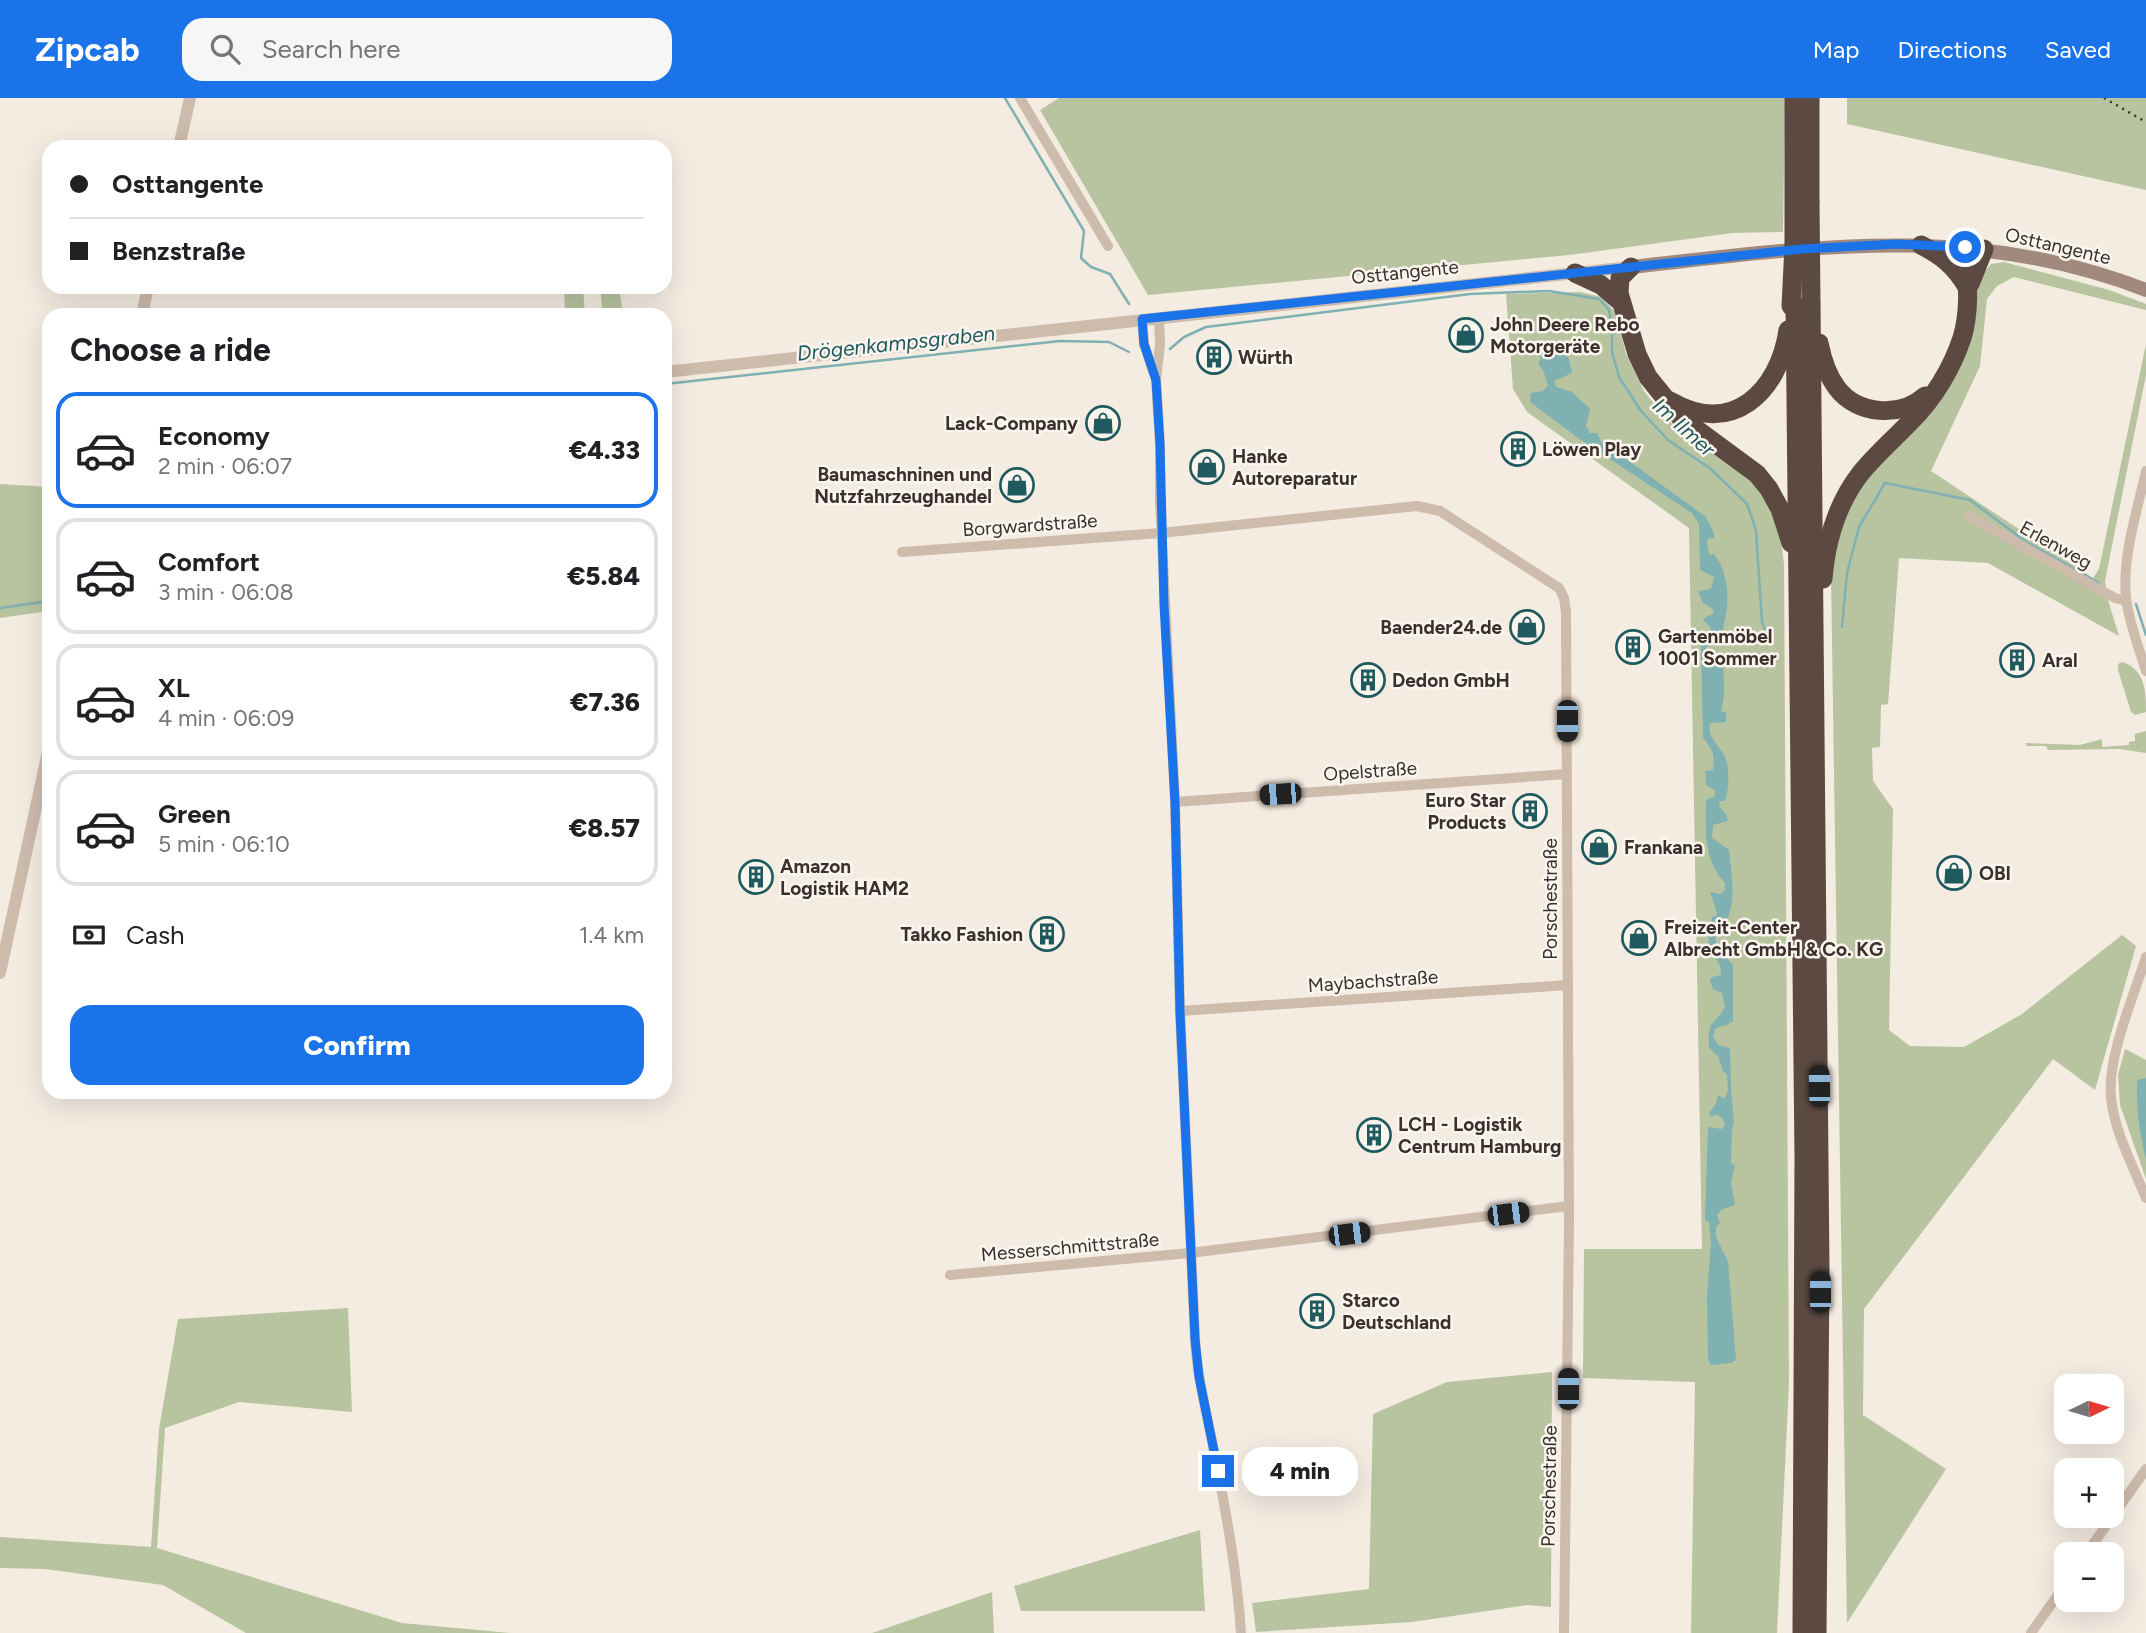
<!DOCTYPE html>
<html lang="en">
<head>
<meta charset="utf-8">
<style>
	body { margin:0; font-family:Figtree,sans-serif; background:#f6f6f6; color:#202124; height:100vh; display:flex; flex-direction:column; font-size:26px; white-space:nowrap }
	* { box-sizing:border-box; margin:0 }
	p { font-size:23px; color:#757577 }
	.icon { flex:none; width:38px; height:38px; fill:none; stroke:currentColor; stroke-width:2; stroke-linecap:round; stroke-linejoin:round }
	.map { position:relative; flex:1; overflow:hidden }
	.sheet { position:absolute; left:42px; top:210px; width:630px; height:791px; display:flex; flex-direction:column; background:#fff; border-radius:21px; box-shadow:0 7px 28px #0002 }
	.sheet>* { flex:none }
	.guide { position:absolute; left:42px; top:42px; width:630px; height:154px; border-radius:21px; box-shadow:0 7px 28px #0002; display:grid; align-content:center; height:154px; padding:0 28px; background:#fff }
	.needle { width:46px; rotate:85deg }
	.buttons { position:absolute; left:2054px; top:1276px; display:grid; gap:14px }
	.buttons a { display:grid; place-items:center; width:70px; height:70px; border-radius:14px; background:#fff; box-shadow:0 7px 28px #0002; font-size:35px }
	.end { position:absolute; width:32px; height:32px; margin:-16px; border:9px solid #1a73e8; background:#fff; box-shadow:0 0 0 4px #fff }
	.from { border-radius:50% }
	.bubble { position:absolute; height:49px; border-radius:21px; background:#fff; box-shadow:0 7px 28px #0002; font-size:23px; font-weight:800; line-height:49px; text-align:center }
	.car { position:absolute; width:21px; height:42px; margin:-21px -10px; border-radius:9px; box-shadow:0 0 5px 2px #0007; background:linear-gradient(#222 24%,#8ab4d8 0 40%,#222 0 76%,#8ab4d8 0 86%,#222 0) }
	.guide b { display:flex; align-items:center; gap:24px; height:66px; font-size:26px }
	.guide b+b { border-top:2px solid #e0e0e0 }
	.guide i { width:18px; height:18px; background:#202124 }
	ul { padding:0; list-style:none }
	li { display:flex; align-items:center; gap:21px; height:116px; margin:0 14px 10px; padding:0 14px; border:4px solid #e0e0e0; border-radius:21px }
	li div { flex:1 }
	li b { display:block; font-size:26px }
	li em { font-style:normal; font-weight:800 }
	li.current { border-color:#1a73e8 }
	li>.icon { width:63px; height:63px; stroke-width:1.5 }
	h2 { padding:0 28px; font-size:32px; line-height:84px }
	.pay { display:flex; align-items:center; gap:18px; height:77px; padding:0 28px; font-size:26px }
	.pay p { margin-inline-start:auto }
	.primary-button { display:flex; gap:14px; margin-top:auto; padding:14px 28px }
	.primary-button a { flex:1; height:80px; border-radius:21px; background:#1a73e8; color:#fff; font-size:28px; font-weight:800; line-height:80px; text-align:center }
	header { display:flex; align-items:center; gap:42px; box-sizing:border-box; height:98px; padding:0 35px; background:#1a73e8; color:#fff }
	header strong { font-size:33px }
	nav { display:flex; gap:38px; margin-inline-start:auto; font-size:24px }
	.search { width:490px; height:63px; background:#f6f6f6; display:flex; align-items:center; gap:18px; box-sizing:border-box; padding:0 24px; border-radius:21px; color:#757577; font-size:26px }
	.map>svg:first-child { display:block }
	.green { fill:#b8c4a0 }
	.water { fill:#7fb0b2 }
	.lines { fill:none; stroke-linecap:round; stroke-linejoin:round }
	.stream { stroke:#7fb0b2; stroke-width:2.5 }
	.minor { stroke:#cdbbac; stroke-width:10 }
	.tertiary { stroke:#cdbbac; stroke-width:12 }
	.secondary { stroke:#a18a7d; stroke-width:14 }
	.motorway { stroke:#5c4a42; stroke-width:19 }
	.rail { stroke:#3b302b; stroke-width:2.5; stroke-dasharray:2 5; stroke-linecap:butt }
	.motorway-bridge { stroke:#5c4a42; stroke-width:19 }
	.route { stroke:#1a73e8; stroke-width:9 }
	.labels { text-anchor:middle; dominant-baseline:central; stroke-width:5; stroke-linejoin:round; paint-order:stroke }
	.street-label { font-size:19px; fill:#3b302b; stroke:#fbf5ee }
	.poi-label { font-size:19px; font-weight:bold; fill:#3b302b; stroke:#fbf5ee; text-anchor:start }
	.water-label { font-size:21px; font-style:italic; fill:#1f5a5e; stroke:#fbf5ee }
</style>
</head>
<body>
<header>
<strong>Zipcab</strong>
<div class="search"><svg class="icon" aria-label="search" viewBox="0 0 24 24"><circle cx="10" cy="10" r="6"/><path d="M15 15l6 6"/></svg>Search here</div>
<nav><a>Map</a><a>Directions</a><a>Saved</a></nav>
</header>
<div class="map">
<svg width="2146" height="1535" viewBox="0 0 2146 1535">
	<rect width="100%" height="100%" fill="#f4ebe1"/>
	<!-- green -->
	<g class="green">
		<path d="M 1059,0 L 1785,0 L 1783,134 L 1733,135 L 1569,157 L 1148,197 L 1040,12 Z"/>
		<path d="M 1847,0 L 2146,0 L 2146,92 L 1847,26 Z"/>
		<path d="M 2004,164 L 2109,192 L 2146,206 L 2146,212 L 2014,179 L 1997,188 L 1987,201 L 1980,268 L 1931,373 L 2093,480 L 2099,471 L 2146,246 L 2146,277 L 2105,483 L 2108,502 L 2119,538 L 1988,465 L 1899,460 L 1888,606 L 1881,607 L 1880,649 L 1872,650 L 1873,683 L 1893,711 L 1889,932 L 1910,948 L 1964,949 L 2022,916 L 2122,837 L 2136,848 L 2095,992 L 2053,961 L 1864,1211 L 1863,1317 L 1946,1371 L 1847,1525 L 1831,477 L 1847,404 L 1966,243 L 1978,188 L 1984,174 L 1991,166 Z"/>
		<path d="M 564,189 L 583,189 L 585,217 L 565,217 Z"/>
		<path d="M 600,189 L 619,189 L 623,217 L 603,217 Z"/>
		<path d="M 1580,194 L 1602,199 L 1615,214 L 1626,256 L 1644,293 L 1666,321 L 1745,376 L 1765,398 L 1780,432 L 1784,466 L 1789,1285 L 1777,1535 L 1691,1535 L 1695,1284 L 1583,1280 L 1584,1151 L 1702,1151 L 1689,430 L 1527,314 L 1513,291 L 1506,196 Z"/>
		<path d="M 0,386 L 49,389 L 49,513 L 0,520 Z"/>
		<path d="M 2122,564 C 2145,571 2146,593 2146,614 L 2135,617 L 2131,614 L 2118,572 L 2118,566 Z"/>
		<path d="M 2146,633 L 2146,655 L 2120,651 L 2048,652 L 2046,648 L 2027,648 L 2025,645 L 2080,647 L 2102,641 L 2102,649 L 2129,647 L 2129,644 L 2135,643 L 2135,636 Z"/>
		<path d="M 2125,951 L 2146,962 L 2146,1081 L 2120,1007 L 2118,977 Z"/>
		<path d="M 348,1210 L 352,1314 L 239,1304 L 165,1330 L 157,1450 L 402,1525 L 510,1535 L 246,1535 L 163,1487 L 45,1471 L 0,1470 L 0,1439 L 151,1449 L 159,1331 L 178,1221 Z"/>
		<path d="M 1552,1274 L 1551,1509 L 1527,1507 L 1412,1524 L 1256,1534 L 1252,1505 L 1369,1491 L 1373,1316 L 1447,1284 Z"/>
		<path d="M 1200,1432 L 1205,1513 L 1021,1513 L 1014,1488 Z"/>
		<path d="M 992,1494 L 994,1535 L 872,1535 Z"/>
	</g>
	<!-- water -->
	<g class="water">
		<path d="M 1555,245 L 1560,245 L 1569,261 L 1572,275 L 1554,283 L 1556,289 L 1572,294 L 1590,311 L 1586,328 L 1590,335 L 1597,335 L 1602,345 L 1610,345 L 1626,361 L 1706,419 L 1714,435 L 1714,440 L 1707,441 L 1709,457 L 1714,456 C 1729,475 1730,503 1724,526 C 1723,531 1723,538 1721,542 C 1718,547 1711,548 1706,549 L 1706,558 L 1722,559 C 1724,578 1726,595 1721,613 L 1726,615 L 1726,624 L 1710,625 C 1707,641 1719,646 1725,659 C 1730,669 1729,692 1725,703 L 1720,703 L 1719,708 L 1726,716 L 1728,723 L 1713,727 L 1712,740 L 1729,752 C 1731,770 1736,801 1728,819 C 1725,825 1718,829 1714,836 L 1718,850 L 1733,867 L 1733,923 L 1727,927 L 1716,930 L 1713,938 L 1718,947 L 1730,950 L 1731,991 L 1734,1025 L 1732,1032 L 1731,1065 L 1735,1068 L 1731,1084 L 1735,1107 L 1721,1112 L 1717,1118 L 1720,1124 L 1716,1130 L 1716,1139 L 1728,1163 L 1736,1262 L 1731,1265 L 1711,1267 L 1708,1262 L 1707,1198 L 1711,1144 L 1709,1124 L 1705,1122 L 1708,1029 L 1722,1031 L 1725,1026 L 1723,1021 L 1717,1016 L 1711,1019 L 1709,1015 L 1716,1006 L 1718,997 L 1724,1001 L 1728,993 L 1727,977 L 1723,973 L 1718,958 L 1709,950 C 1708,921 1712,930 1725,909 L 1722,895 L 1713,891 L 1710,882 L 1712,879 L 1721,877 C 1721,863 1718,866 1712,856 C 1706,845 1709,829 1712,819 L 1716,818 L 1717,815 L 1710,794 L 1720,796 L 1725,792 L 1725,785 C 1704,763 1705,733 1706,702 L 1715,698 L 1715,692 L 1706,687 L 1705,673 L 1713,672 C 1715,653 1712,653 1703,639 L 1701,547 L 1711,530 L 1703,522 L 1704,520 L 1714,515 L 1713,511 L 1703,505 L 1698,493 L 1711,491 L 1714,479 L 1700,472 L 1699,426 L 1692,415 L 1581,342 L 1530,304 L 1531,295 L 1543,293 L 1548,287 L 1543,272 L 1538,266 L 1541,260 L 1536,256 L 1537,253 Z"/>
		<path d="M 2146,980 L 2146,1061 C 2139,1034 2136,1009 2137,982 Z"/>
	</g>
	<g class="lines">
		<!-- stream -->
		<g class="stream">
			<path d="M 1005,0 L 1084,133 L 1081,160 L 1091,169 L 1110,176 L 1129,206"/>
			<path d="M 1170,251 L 1184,239 L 1206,229 L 1470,196 L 1549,193 L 1599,201 L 1609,212 L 1612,231 L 1612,254 L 1619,279 L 1641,313 L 1668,342 L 1711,371 L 1747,406 L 1756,432 L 1762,524 L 1765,531"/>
			<path d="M 665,286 L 1060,243 L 1109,244 L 1129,254"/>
			<path d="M 2136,506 L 2146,537"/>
			<path d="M 0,510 L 49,503"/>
			<path d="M 1842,529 L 1847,475 L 1859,429 L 1885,385 L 1970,402 L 2025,443 L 2099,485"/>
		</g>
		<!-- minor -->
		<g class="minor">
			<path d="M 1020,0 L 1108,148"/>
			<path d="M 1159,220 L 1160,246 L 1156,282 L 1160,346 L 1160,404 L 1175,704 L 1180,913 L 1195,1241 C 1197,1279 1207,1316 1214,1353 C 1226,1414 1237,1473 1241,1535"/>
			<path d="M 1142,221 L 1144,246 L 1154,276"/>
			<path d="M 2146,373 C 2137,414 2122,458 2126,500 C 2129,525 2139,550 2146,573"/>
			<path d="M 1969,418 L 2115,500 L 2126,503"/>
			<path d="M 902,454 L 1161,435 L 1417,408 L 1440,413 L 1559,490 L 1564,500 L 1566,514 L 1569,1123 L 1564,1535"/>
			<path d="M 1175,704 L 1567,676"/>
			<path d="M 2146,859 C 2134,898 2107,959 2111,999 C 2114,1033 2133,1068 2146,1100"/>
			<path d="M 1180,913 L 1568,887"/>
			<path d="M 950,1177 L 1190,1155 L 1569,1108"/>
			<path d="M 2086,1456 L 2146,1371"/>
			<path d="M 2031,1535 L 2067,1484"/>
		</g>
		<!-- tertiary -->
		<g class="tertiary">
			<path d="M 179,49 L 190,0"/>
			<path d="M 142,217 L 148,189"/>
			<path d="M 665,274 L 1631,169"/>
			<path d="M 0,875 L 49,649"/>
		</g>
		<!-- secondary -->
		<path class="secondary" d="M 1631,169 C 1811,149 1971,124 2146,192"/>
		<!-- motorway -->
		<g class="motorway">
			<path d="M 1810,0 L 1810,104"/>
			<path d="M 1794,147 L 1794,0"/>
			<path d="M 1921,147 C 1942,158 1955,168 1967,189"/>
			<path d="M 1631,169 L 1620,180 L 1619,195 L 1637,256 L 1648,279 L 1681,320 L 1757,376 L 1769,391 L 1780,411 L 1791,445"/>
			<path d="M 1575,175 L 1601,187 L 1621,204"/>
			<path d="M 1970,186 L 1984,151"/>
			<path d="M 1811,206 L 1820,1172 L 1817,1535"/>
			<path d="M 1795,207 L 1804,1060 L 1802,1535"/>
			<path d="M 1819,245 C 1822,260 1827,277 1837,290 C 1857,317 1901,320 1925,298"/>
			<path d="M 1670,303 C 1732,339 1779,294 1788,232"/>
			<path d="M 1823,481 C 1826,444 1837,406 1860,376 C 1876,356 1895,340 1912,322 C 1934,300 1952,270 1962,240 C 1971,210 1967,180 1965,150"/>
		</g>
		<!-- rail -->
		<path class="rail" d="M 2104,0 L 2146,24"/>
		<!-- motorway-bridge -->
		<g class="motorway-bridge">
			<path d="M 1810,104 L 1811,206"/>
			<path d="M 1791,208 L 1794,147"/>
		</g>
	</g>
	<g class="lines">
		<!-- route -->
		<path class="route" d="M 1218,1373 L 1199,1279 L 1195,1241 L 1180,914 L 1175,704 L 1164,507 L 1160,346 L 1156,282 L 1144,246 L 1142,221 L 1802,151 L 1897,146 L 1965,149"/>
	</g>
	<!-- icons -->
	<defs>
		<g id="shop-ring" transform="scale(1.75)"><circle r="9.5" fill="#fbf5ee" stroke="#1f5a5e" stroke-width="1.5"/><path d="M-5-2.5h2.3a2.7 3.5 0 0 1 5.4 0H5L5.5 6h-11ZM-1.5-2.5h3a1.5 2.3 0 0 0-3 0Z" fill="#1f5a5e"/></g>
		<g id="building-ring" transform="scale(1.75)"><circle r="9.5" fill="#fbf5ee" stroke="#1f5a5e" stroke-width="1.5"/><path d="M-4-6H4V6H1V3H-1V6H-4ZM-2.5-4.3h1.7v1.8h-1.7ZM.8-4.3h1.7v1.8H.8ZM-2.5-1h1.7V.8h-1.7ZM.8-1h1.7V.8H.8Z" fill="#1f5a5e"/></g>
	</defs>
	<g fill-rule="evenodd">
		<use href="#shop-ring" x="1466" y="237"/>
		<use href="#building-ring" x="1214" y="259"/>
		<use href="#shop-ring" x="1103" y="325"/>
		<use href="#building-ring" x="1518" y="351"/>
		<use href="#shop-ring" x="1207" y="369"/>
		<use href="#shop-ring" x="1017" y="387"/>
		<use href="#shop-ring" x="1527" y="529"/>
		<use href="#building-ring" x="1633" y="549"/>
		<use href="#building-ring" x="2017" y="562"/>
		<use href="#building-ring" x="1368" y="582"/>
		<use href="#building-ring" x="1530" y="713"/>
		<use href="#shop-ring" x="1599" y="749"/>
		<use href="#shop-ring" x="1954" y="775"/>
		<use href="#building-ring" x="756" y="779"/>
		<use href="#building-ring" x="1047" y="836"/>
		<use href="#shop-ring" x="1639" y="840"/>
		<use href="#building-ring" x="1374" y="1037"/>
		<use href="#building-ring" x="1317" y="1213"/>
	</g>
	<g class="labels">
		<!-- street labels -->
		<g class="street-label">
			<text transform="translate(2058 148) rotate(13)">Osttangente</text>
			<text transform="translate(1405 174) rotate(-6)">Osttangente</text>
			<text transform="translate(1030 427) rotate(-4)">Borgwardstraße</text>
			<text transform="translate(2056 447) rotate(29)">Erlenweg</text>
			<text transform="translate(1370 673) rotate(-4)">Opelstraße</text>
			<text transform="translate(1550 801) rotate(-90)">Porschestraße</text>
			<text transform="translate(1373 883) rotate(-4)">Maybachstraße</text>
			<text transform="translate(1070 1149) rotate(-5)">Messerschmittstraße</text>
			<text transform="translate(1549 1388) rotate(-89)">Porschestraße</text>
		</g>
		<!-- poi labels -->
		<g class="poi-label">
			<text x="1490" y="226">John Deere Rebo<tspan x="1490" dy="22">Motorgeräte</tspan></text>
			<text x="1238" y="259">Würth</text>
			<text x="1078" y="325" text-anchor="end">Lack-Company</text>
			<text x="1542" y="351">Löwen Play</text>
			<text x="1232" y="358">Hanke<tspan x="1232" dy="22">Autoreparatur</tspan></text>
			<text x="992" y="376" text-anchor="end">Baumaschninen und<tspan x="992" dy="22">Nutzfahrzeughandel</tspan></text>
			<text x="1502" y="529" text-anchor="end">Baender24.de</text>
			<text x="1658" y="538">Gartenmöbel<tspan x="1658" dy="22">1001 Sommer</tspan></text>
			<text x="2042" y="562">Aral</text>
			<text x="1392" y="582">Dedon GmbH</text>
			<text x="1506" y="702" text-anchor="end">Euro Star<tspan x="1506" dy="22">Products</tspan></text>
			<text x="1624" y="749">Frankana</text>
			<text x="780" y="768">Amazon<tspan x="780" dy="22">Logistik HAM2</tspan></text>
			<text x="1979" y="775">OBI</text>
			<text x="1664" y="829">Freizeit-Center<tspan x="1664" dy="22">Albrecht GmbH &amp; Co. KG</tspan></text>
			<text x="1023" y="836" text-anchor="end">Takko Fashion</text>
			<text x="1398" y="1026">LCH - Logistik<tspan x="1398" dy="22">Centrum Hamburg</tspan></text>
			<text x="1342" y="1202">Starco<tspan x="1342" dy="22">Deutschland</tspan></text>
		</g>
		<!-- water labels -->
		<g class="water-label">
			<text transform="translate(896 245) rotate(-6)">Drögenkampsgraben</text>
			<text transform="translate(1684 329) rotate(42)">Im Ilmer</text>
		</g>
	</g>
</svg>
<div class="buttons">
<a><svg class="needle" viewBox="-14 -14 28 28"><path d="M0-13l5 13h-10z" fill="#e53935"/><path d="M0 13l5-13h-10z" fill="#757577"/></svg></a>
<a>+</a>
<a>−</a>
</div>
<i class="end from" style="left:1965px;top:149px"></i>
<i class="end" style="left:1218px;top:1373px"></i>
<div class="bubble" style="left:1242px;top:1349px;width:116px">4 min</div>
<i class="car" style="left:1567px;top:623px;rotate:180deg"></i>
<i class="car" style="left:1280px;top:696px;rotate:266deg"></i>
<i class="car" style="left:1819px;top:988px;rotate:359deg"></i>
<i class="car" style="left:1508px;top:1116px;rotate:83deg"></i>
<i class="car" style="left:1349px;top:1136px;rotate:83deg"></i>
<i class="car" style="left:1820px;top:1194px;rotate:0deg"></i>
<i class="car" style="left:1568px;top:1291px;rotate:0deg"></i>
<div class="guide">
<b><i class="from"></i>Osttangente</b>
<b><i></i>Benzstraße</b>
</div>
<section class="sheet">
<h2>Choose a ride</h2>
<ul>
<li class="current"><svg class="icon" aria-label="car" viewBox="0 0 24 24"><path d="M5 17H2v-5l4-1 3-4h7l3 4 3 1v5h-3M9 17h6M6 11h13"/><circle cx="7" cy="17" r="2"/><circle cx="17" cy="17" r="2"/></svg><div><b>Economy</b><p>2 min · 06:07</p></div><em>€4.33</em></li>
<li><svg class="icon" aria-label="car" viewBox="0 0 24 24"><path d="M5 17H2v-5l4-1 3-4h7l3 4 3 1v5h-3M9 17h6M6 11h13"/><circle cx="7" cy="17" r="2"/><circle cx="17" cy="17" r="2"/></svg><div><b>Comfort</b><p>3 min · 06:08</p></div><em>€5.84</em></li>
<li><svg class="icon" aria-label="car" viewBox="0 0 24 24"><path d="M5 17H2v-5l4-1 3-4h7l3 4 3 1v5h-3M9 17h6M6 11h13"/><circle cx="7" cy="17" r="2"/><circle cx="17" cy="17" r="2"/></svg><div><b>XL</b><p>4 min · 06:09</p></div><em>€7.36</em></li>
<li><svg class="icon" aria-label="car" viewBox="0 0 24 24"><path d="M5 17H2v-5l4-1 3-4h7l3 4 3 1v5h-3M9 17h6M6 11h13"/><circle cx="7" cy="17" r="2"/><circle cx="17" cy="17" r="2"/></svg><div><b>Green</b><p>5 min · 06:10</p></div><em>€8.57</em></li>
</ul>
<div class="pay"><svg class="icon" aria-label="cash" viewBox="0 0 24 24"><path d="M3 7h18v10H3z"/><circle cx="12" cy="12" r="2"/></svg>Cash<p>1.4 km</p></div>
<div class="primary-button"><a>Confirm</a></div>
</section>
</div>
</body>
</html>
